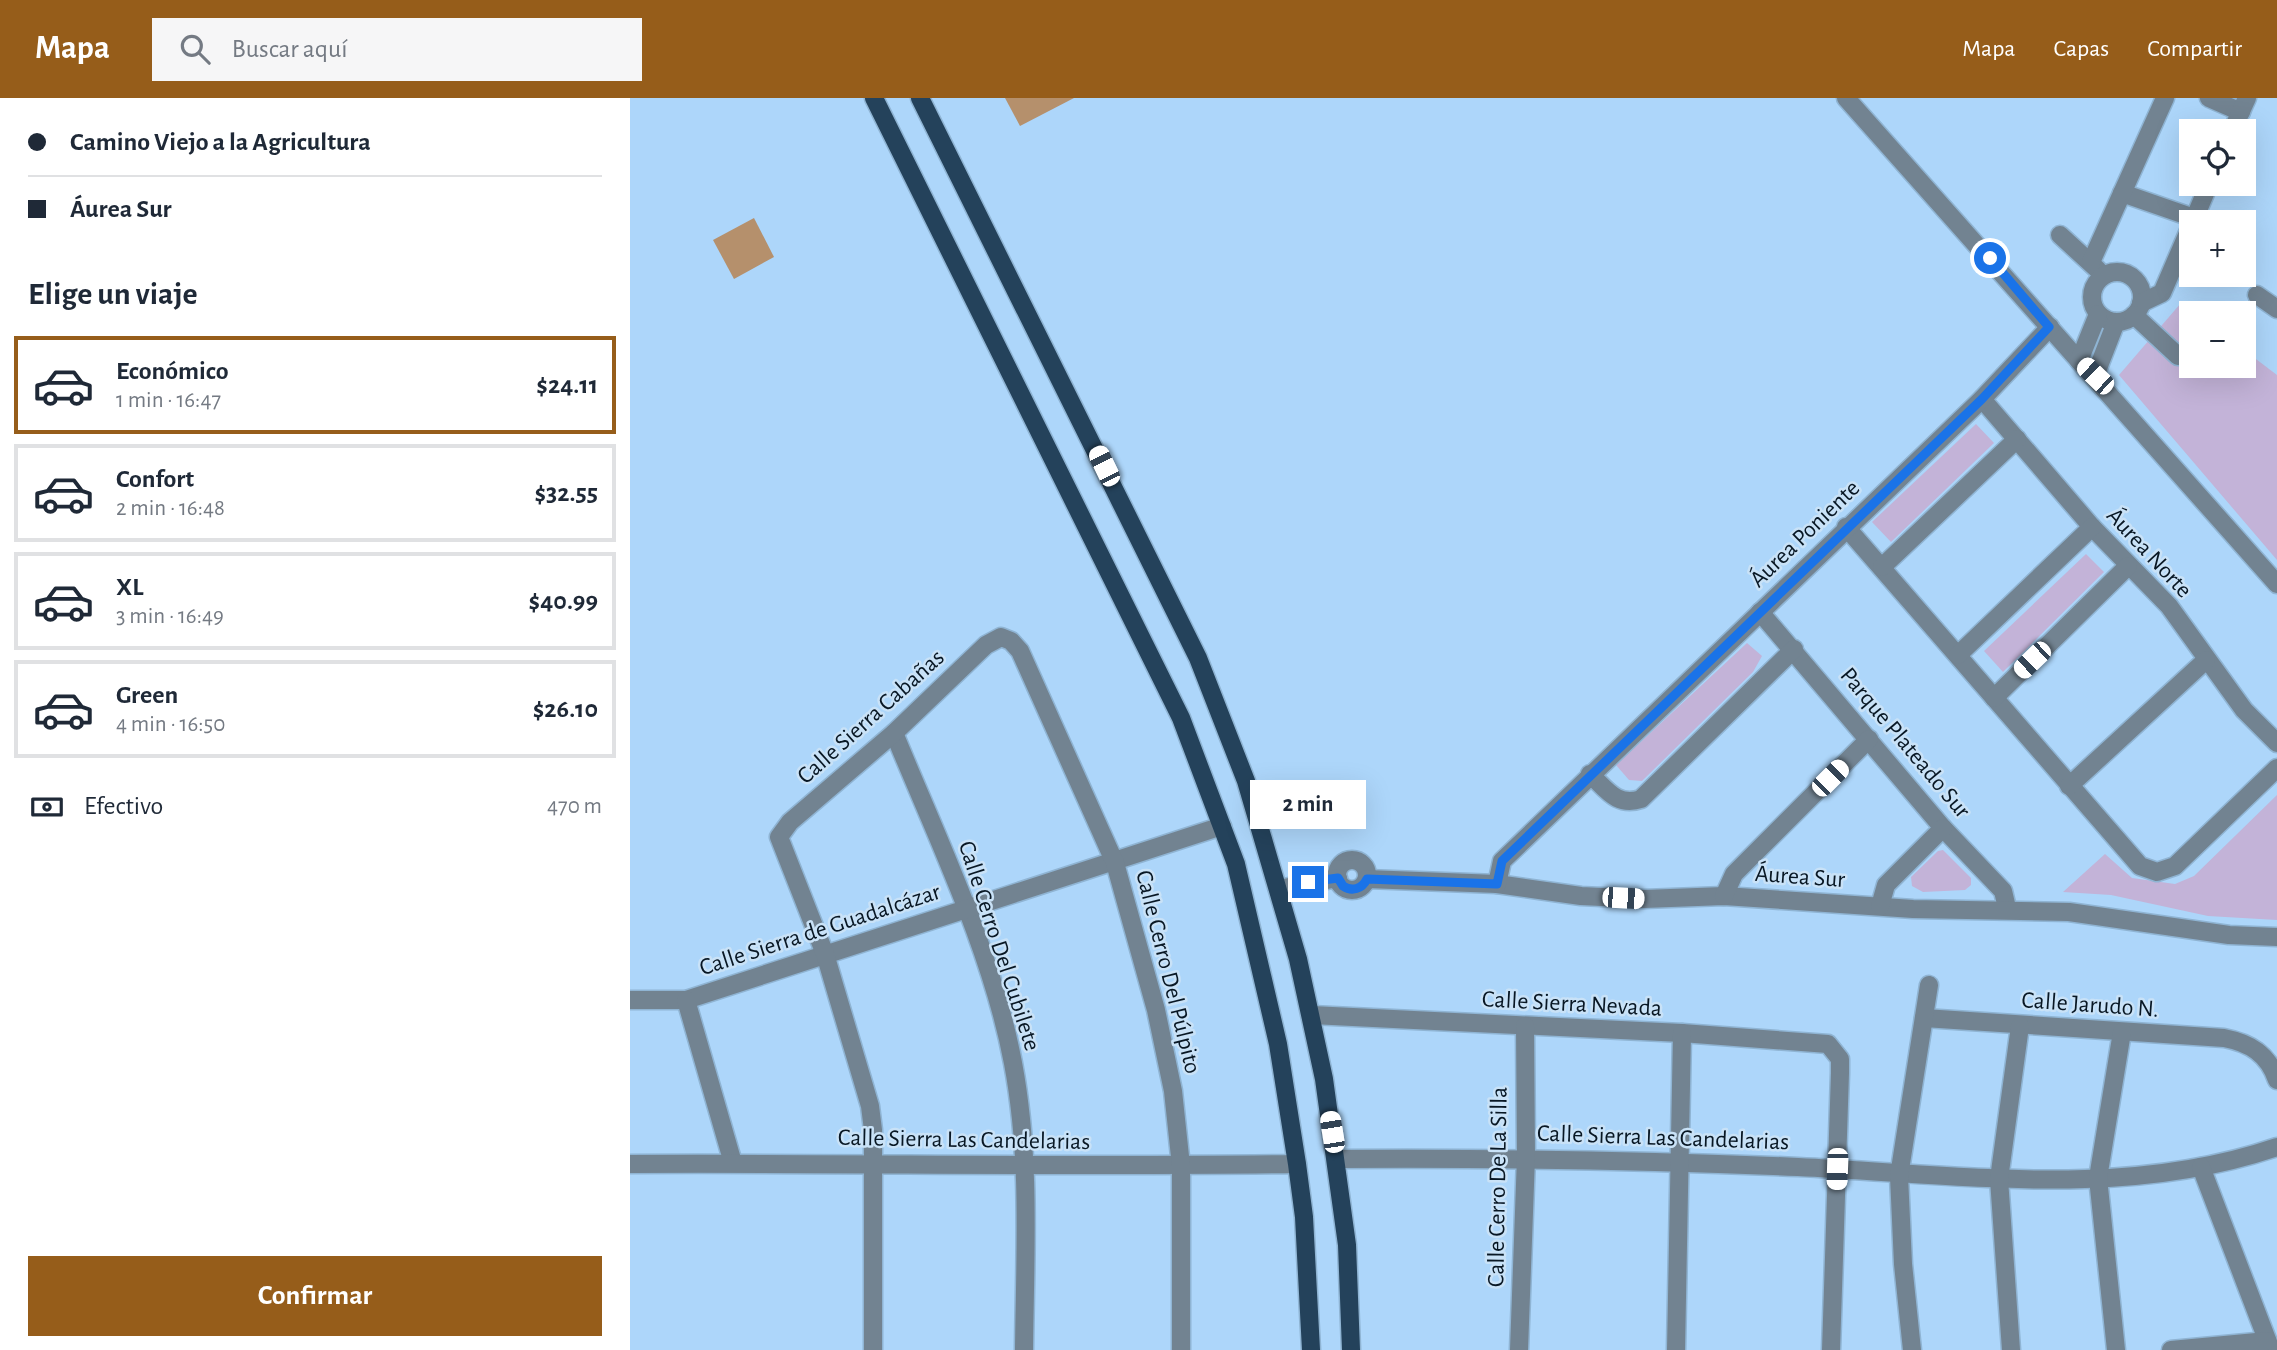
<!DOCTYPE html>
<html lang="es">
<head>
<meta charset="utf-8">
<style>
	body { margin:0; font-family:"Alegreya Sans",sans-serif; background:#f6f6f7; color:#1f2937; height:100vh; display:flex; flex-direction:column; font-size:26px; white-space:nowrap }
	* { box-sizing:border-box; margin:0 }
	p { font-size:23px; color:#747a83 }
	.icon { flex:none; width:38px; height:38px; fill:none; stroke:currentColor; stroke-width:2; stroke-linecap:round; stroke-linejoin:round }
	.map { position:relative; flex:1; overflow:hidden }
	.side { display:flex; flex-direction:column; background:#fff; width:630px }
	.side>* { flex:none }
	.top-card { display:grid; align-content:center; height:154px; padding:0 28px; background:#fff }
	.fabs { position:absolute; left:1549px; top:21px; display:grid; gap:14px }
	.fabs a { display:grid; place-items:center; width:77px; height:77px; border-radius:0px; background:#fff; box-shadow:0 7px 28px #0002; font-size:35px }
	.end { position:absolute; width:32px; height:32px; margin:-16px; border:9px solid #1a73e8; background:#fff; box-shadow:0 0 0 4px #fff }
	.from { border-radius:50% }
	.bubble { position:absolute; height:49px; border-radius:0px; background:#fff; box-shadow:0 7px 28px #0002; font-size:23px; font-weight:600; line-height:49px; text-align:center }
	.car { position:absolute; width:21px; height:42px; margin:-21px -10px; border-radius:9px; box-shadow:0 0 5px 2px #0007; background:linear-gradient(#fff 24%,#345 0 40%,#fff 0 76%,#345 0 86%,#fff 0) }
	.top-card b { display:flex; align-items:center; gap:24px; height:66px; font-size:26px }
	.top-card b+b { border-top:2px solid #e0e1e3 }
	.top-card i { width:18px; height:18px; background:#1f2937 }
	ul { padding:0; list-style:none }
	li { display:flex; align-items:center; gap:21px; height:98px; margin:0 14px 10px; padding:0 14px; border:4px solid #e0e1e3; border-radius:0px }
	li div { flex:1 }
	li b { display:block; font-size:26px }
	li em { font-style:normal; font-weight:600 }
	li.current { border-color:#965d1a }
	li>.icon { width:63px; height:63px; stroke-width:1.5 }
	h2 { padding:0 28px; font-size:32px; line-height:84px }
	.pay { display:flex; align-items:center; gap:18px; height:77px; padding:0 28px; font-size:26px }
	.pay p { margin-inline-start:auto }
	.action { display:flex; gap:14px; margin-top:auto; padding:14px 28px }
	.action a { flex:1; height:80px; border-radius:0px; background:#965d1a; color:#fff; font-size:28px; font-weight:600; line-height:80px; text-align:center }
	header { display:flex; align-items:center; gap:42px; box-sizing:border-box; height:98px; padding:0 35px; background:#965d1a; color:#fff }
	header strong { font-size:33px }
	nav { display:flex; gap:38px; margin-inline-start:auto; font-size:24px }
	.search { width:490px; height:63px; background:#f6f6f7; display:flex; align-items:center; gap:18px; box-sizing:border-box; padding:0 24px; border-radius:0px; color:#747a83; font-size:26px }
	main { display:flex; flex:1; min-height:0 }
	.map>svg:first-child { display:block }
	.green { fill:#c3b3d8 }
	.building { fill:#b5906c }
	.lines { fill:none; stroke-linecap:round; stroke-linejoin:round }
	.minor-casing { stroke:#8fb4d3; stroke-width:21 }
	.major-casing { stroke:#8fb4d3; stroke-width:21 }
	.minor { stroke:#728391; stroke-width:18 }
	.major { stroke:#24425b; stroke-width:18 }
	.route { stroke:#1a73e8; stroke-width:9 }
	.labels { text-anchor:middle; dominant-baseline:central; stroke-width:5; stroke-linejoin:round; paint-order:stroke }
	.street-label { font-size:24px; fill:#081724; stroke:#c9e2f7 }
</style>
</head>
<body>
<header>
<strong>Mapa</strong>
<div class="search"><svg class="icon" aria-label="search" viewBox="0 0 24 24"><circle cx="10" cy="10" r="6"/><path d="M15 15l6 6"/></svg>Buscar aquí</div>
<nav><a>Mapa</a><a>Capas</a><a>Compartir</a></nav>
</header>
<main>
<section class="side">
<div class="top-card">
<b><i class="from"></i>Camino Viejo a la Agricultura</b>
<b><i></i>Áurea Sur</b>
</div>
<h2>Elige un viaje</h2>
<ul>
<li class="current"><svg class="icon" aria-label="car" viewBox="0 0 24 24"><path d="M5 17H2v-5l4-1 3-4h7l3 4 3 1v5h-3M9 17h6M6 11h13"/><circle cx="7" cy="17" r="2"/><circle cx="17" cy="17" r="2"/></svg><div><b>Económico</b><p>1 min · 16:47</p></div><em>$24.11</em></li>
<li><svg class="icon" aria-label="car" viewBox="0 0 24 24"><path d="M5 17H2v-5l4-1 3-4h7l3 4 3 1v5h-3M9 17h6M6 11h13"/><circle cx="7" cy="17" r="2"/><circle cx="17" cy="17" r="2"/></svg><div><b>Confort</b><p>2 min · 16:48</p></div><em>$32.55</em></li>
<li><svg class="icon" aria-label="car" viewBox="0 0 24 24"><path d="M5 17H2v-5l4-1 3-4h7l3 4 3 1v5h-3M9 17h6M6 11h13"/><circle cx="7" cy="17" r="2"/><circle cx="17" cy="17" r="2"/></svg><div><b>XL</b><p>3 min · 16:49</p></div><em>$40.99</em></li>
<li><svg class="icon" aria-label="car" viewBox="0 0 24 24"><path d="M5 17H2v-5l4-1 3-4h7l3 4 3 1v5h-3M9 17h6M6 11h13"/><circle cx="7" cy="17" r="2"/><circle cx="17" cy="17" r="2"/></svg><div><b>Green</b><p>4 min · 16:50</p></div><em>$26.10</em></li>
</ul>
<div class="pay"><svg class="icon" aria-label="cash" viewBox="0 0 24 24"><path d="M3 7h18v10H3z"/><circle cx="12" cy="12" r="2"/></svg>Efectivo<p>470 m</p></div>
<div class="action"><a>Confirmar</a></div>
</section>
<div class="map">
<svg width="1647" height="1252" viewBox="0 0 1647 1252">
	<rect width="100%" height="100%" fill="#add6fa"/>
	<!-- green -->
	<g class="green">
		<path d="M 1551,205 L 1565,215 L 1561,215 L 1561,268 L 1614,268 L 1614,252 L 1647,277 L 1647,462 L 1489,277 Z"/>
		<path d="M 1346,326 L 1364,345 L 1261,444 L 1242,424 Z"/>
		<path d="M 1456,456 L 1474,474 L 1373,574 L 1354,553 Z"/>
		<path d="M 1117,545 L 1132,558 L 1123,574 L 1012,683 L 999,682 L 986,667 Z"/>
		<path d="M 1647,697 L 1647,822 L 1578,818 L 1481,797 L 1433,794 L 1475,756 L 1502,780 L 1545,786 L 1564,778 Z"/>
		<path d="M 1313,752 L 1341,780 L 1341,787 L 1335,792 L 1293,794 L 1282,788 L 1281,779 L 1308,753 Z"/>
	</g>
	<!-- building -->
	<g class="building">
		<path d="M 375,0 L 444,0 L 390,28 Z"/>
		<path d="M 124,120 L 144,159 L 104,181 L 83,142 Z"/>
	</g>
	<g class="lines">
		<!-- minor casing -->
		<g class="minor-casing">
			<g id="minor">
				<path d="M 1216,0 L 1647,486"/>
				<path d="M 1579,0 L 1611,14"/>
				<path d="M 1602,33 L 1617,0"/>
				<path d="M 1492,95 L 1564,120"/>
				<path d="M 1563,124 L 1579,86"/>
				<path d="M 1430,137 L 1468,172"/>
				<path d="M 1461,164 L 1535,0"/>
				<circle cx="1487" cy="199" r="25"/>
				<path d="M 1627,197 L 1647,211"/>
				<path d="M 1511,205 L 1532,195 L 1561,128"/>
				<path d="M 1504,217 L 1548,258"/>
				<path d="M 1449,263 L 1468,216"/>
				<path d="M 1465,278 L 1486,224"/>
				<path d="M 1352,301 L 1462,429 L 1539,508 L 1614,612 L 1647,645"/>
				<path d="M 1216,429 L 1510,768 L 1527,774 L 1545,768 L 1647,670"/>
				<path d="M 1252,469 L 1387,341"/>
				<path d="M 1130,514 L 1313,730 L 1373,793 L 1377,810"/>
				<path d="M 1328,557 L 1462,429"/>
				<path d="M 1364,600 L 1498,468"/>
				<path d="M 264,635 C 307,740 362,853 383,965 C 401,1060 395,1156 394,1252"/>
				<path d="M 960,676 C 977,692 987,709 1011,701 L 1164,551"/>
				<path d="M 1439,688 L 1576,562"/>
				<circle cx="722" cy="777" r="15"/>
				<path d="M 737,781 L 867,786 L 951,798 L 1014,801 L 1094,798 L 1283,811 L 1439,814 L 1599,837 L 1647,839"/>
				<path d="M 867,786 L 872,763 L 1352,301 L 1420,229"/>
				<path d="M 648,791 L 708,780"/>
				<path d="M 1094,798 L 1104,776 L 1239,641"/>
				<path d="M 1250,808 L 1256,787 L 1313,730"/>
				<path d="M 0,902 L 56,902 L 592,728"/>
				<path d="M 56,902 L 103,1065"/>
				<path d="M 682,917 L 1052,935 L 1198,946 L 1210,961 L 1210,975 L 1201,1252"/>
				<path d="M 1294,920 L 1594,940 C 1620,945 1638,956 1647,982"/>
				<path d="M 706,1061 C 861,1060 1014,1062 1168,1069 C 1326,1076 1493,1102 1647,1049"/>
				<path d="M 0,1066 C 223,1065 445,1069 667,1066"/>
				<path d="M 1571,1069 L 1641,1252"/>
				<path d="M 243,1252 L 243,1032 L 240,1008 L 195,856 L 149,739 L 160,724 L 264,635 L 356,547 L 371,539 L 381,543 L 390,553 L 485,765 L 526,912 L 543,993 L 551,1068 L 551,1252"/>
				<path d="M 889,1252 L 896,1059 L 895,928"/>
				<path d="M 1046,1252 L 1052,935"/>
				<path d="M 1282,1252 L 1273,1166 L 1269,1078 L 1299,887"/>
				<path d="M 1381,1252 L 1369,1081 L 1390,928"/>
				<path d="M 1486,1252 L 1468,1080 L 1492,934"/>
				<path d="M 1541,1252 L 1637,1243"/>
			</g>
		</g>
		<!-- major casing -->
		<g class="major-casing">
			<g id="major">
				<path d="M 244,0 L 551,620 L 606,766 L 648,946 L 667,1066 L 674,1119 L 681,1252"/>
				<path d="M 290,0 L 568,560 L 616,683 L 668,861 L 694,981 L 717,1147 L 721,1252"/>
			</g>
		</g>
		<!-- minor -->
		<use href="#minor" class="minor"/>
		<!-- major -->
		<use href="#major" class="major"/>
	</g>
	<g class="lines">
		<!-- route -->
		<path class="route" d="M 678,784 L 708,780 L 713,788 C 722,794 732,791 737,781 L 867,786 L 872,763 L 1352,301 L 1419,229 L 1360,160"/>
	</g>
	<g class="labels">
		<!-- street labels -->
		<g class="street-label">
			<text transform="translate(1175 436) rotate(-44)">Áurea Poniente</text>
			<text transform="translate(1519 455) rotate(47)">Áurea Norte</text>
			<text transform="translate(241 619) rotate(-42)">Calle Sierra Cabañas</text>
			<text transform="translate(1275 645) rotate(50)">Parque Plateado Sur</text>
			<text transform="translate(1170 779) rotate(4)">Áurea Sur</text>
			<text transform="translate(190 832) rotate(-18)">Calle Sierra de Guadalcázar</text>
			<text transform="translate(369 848) rotate(72)">Calle Cerro Del Cubilete</text>
			<text transform="translate(538 874) rotate(76)">Calle Cerro Del Púlpito</text>
			<text transform="translate(942 906) rotate(3)">Calle Sierra Nevada</text>
			<text transform="translate(1460 907) rotate(4)">Calle Jarudo N.</text>
			<text transform="translate(1033 1040) rotate(2)">Calle Sierra Las Candelarias</text>
			<text transform="translate(334 1042) rotate(1)">Calle Sierra Las Candelarias</text>
			<text transform="translate(868 1089) rotate(-89)">Calle Cerro De La Silla</text>
		</g>
	</g>
</svg>
<div class="fabs">
<a><svg class="icon" aria-label="locate" viewBox="0 0 24 24"><circle cx="12" cy="12" r="6"/><path d="M12 2v4M12 18v4M2 12h4M18 12h4"/></svg></a>
<a>+</a>
<a>−</a>
</div>
<i class="end from" style="left:1360px;top:160px"></i>
<i class="end" style="left:678px;top:784px"></i>
<div class="bubble" style="left:620px;top:682px;width:116px">2 min</div>
<i class="car" style="left:1465px;top:278px;rotate:314deg"></i>
<i class="car" style="left:474px;top:368px;rotate:334deg"></i>
<i class="car" style="left:1402px;top:562px;rotate:226deg"></i>
<i class="car" style="left:1200px;top:680px;rotate:45deg"></i>
<i class="car" style="left:993px;top:800px;rotate:93deg"></i>
<i class="car" style="left:702px;top:1034px;rotate:351deg"></i>
<i class="car" style="left:1207px;top:1071px;rotate:182deg"></i>
</div>
</main>
</body>
</html>
